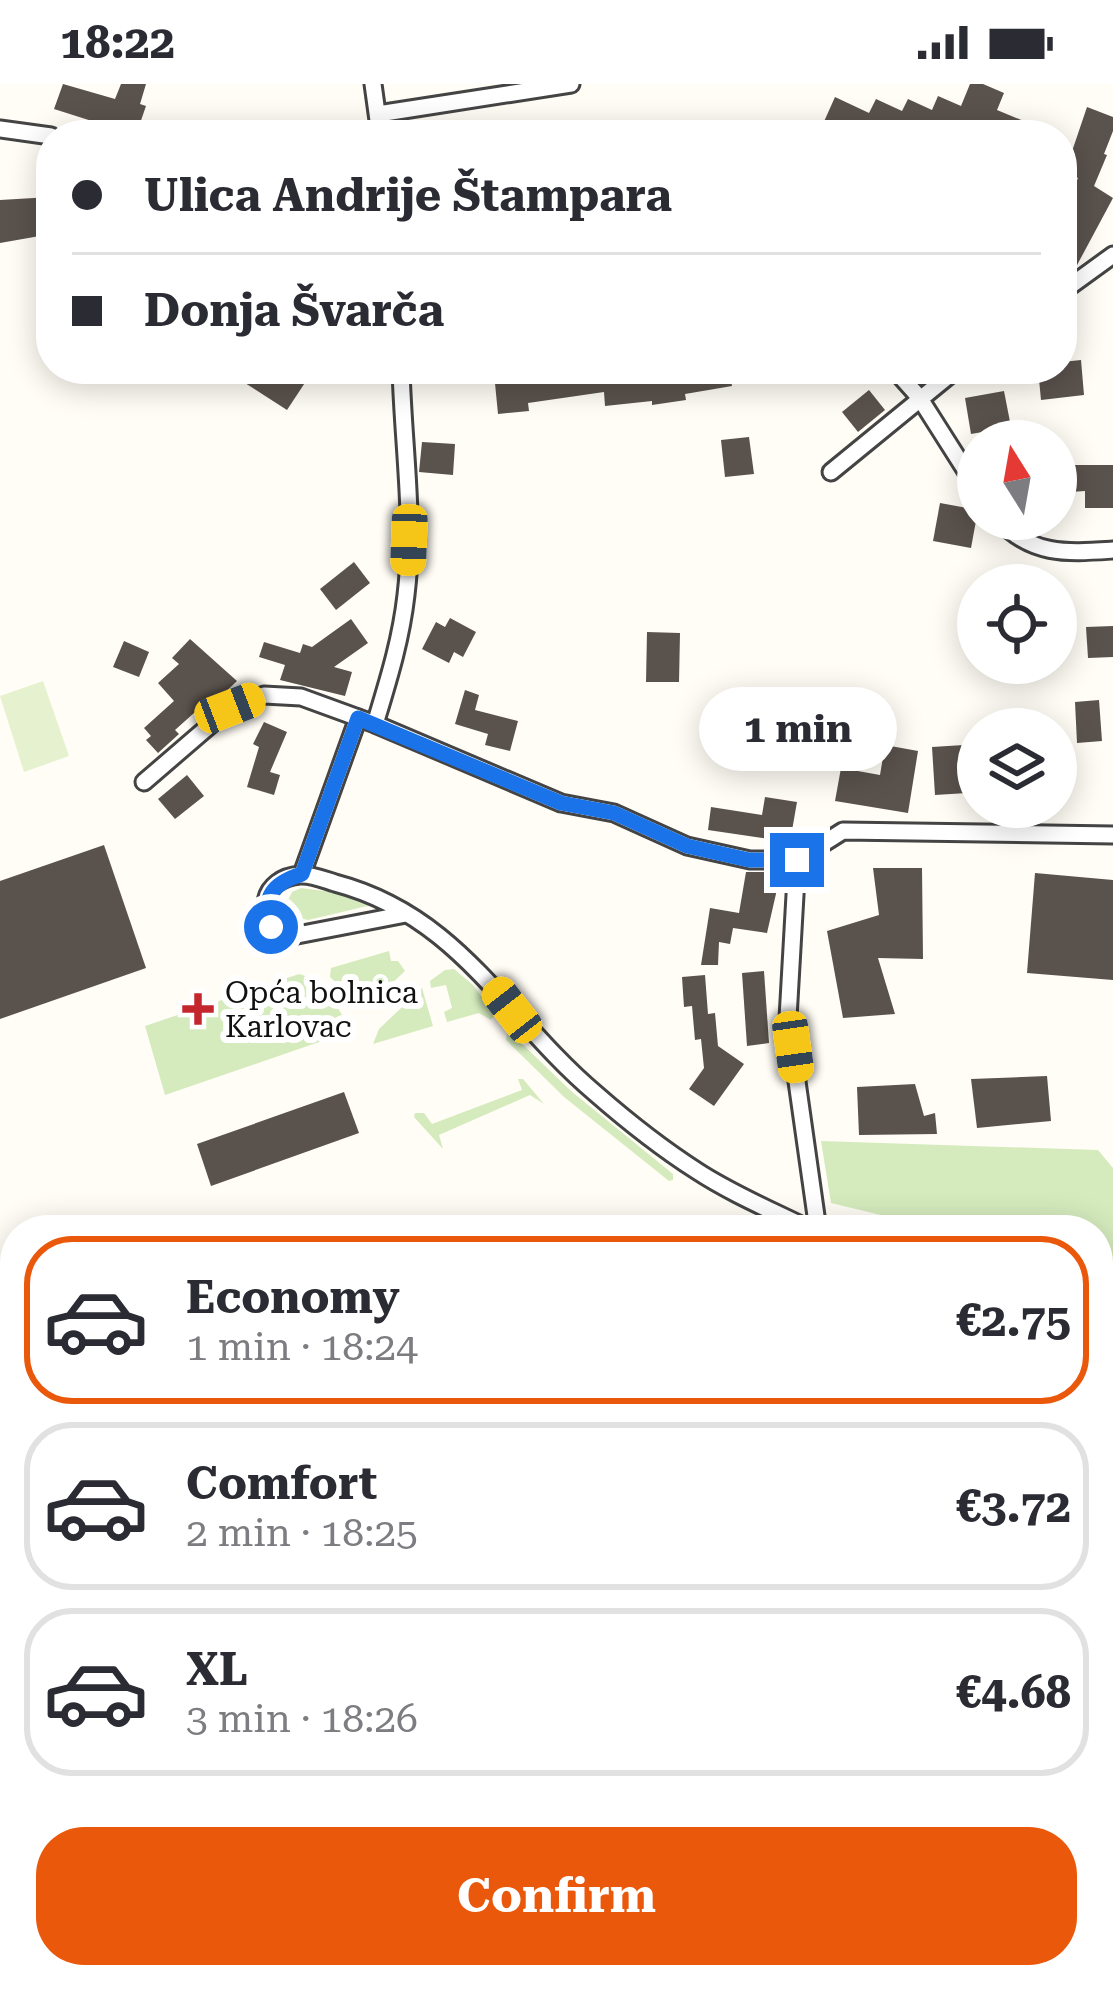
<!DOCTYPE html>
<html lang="en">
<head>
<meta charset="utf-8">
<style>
	body { margin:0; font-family:"Roboto Serif",serif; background:#f2f2f3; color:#2b2b33; height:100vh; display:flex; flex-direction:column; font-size:45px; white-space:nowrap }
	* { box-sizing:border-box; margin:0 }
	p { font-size:39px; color:#7c7c81 }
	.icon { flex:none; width:66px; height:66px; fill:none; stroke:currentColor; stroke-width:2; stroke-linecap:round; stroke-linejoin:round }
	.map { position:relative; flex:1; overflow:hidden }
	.panel { position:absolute; left:0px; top:1131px; width:1113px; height:774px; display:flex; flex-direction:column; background:#fff; border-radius:48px 48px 0 0; box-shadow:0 6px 30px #0003 }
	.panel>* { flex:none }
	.guide { position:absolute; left:36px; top:36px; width:1041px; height:264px; border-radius:48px; box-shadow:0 6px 30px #0003; display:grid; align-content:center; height:264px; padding:0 36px; background:#fff }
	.needle { width:78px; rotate:349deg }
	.controls { position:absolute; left:957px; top:336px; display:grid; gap:24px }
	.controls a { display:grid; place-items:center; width:120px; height:120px; border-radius:50%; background:#fff; box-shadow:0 6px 30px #0003; font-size:60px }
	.end { position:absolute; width:54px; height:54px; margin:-27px; border:15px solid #1a73e8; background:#fff; box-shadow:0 0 0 6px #fff }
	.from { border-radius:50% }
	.bubble { position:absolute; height:84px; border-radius:42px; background:#fff; box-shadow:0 6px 30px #0003; font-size:39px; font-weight:700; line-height:84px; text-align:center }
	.car { position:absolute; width:36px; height:72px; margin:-36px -18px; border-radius:15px; box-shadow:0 0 9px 3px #0007; background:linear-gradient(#f5c518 24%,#345 0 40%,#f5c518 0 76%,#345 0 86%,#f5c518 0) }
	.guide b { display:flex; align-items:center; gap:42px; height:114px; font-size:45px }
	.guide b+b { border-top:3px solid #e1e1e2 }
	.guide i { width:30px; height:30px; background:#2b2b33 }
	ul { padding:21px 0 0; list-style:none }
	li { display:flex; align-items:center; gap:36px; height:168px; margin:0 24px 18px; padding:0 12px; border:6px solid #e1e1e2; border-radius:48px }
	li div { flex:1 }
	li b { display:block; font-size:45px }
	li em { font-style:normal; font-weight:700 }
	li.on { border-color:#ea580c }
	li>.icon { width:108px; height:108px; stroke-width:1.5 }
	.action { display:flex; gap:24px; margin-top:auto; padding:24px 36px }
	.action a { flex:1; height:138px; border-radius:48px; background:#ea580c; color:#fff; font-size:48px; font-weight:700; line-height:138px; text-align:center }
	.status { display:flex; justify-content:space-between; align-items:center; height:84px; padding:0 60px; background:#fff; direction:ltr }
	.status svg { height:33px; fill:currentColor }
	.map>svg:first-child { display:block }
	.green { fill:#d5ebbd }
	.pitch { fill:#e6f2cf }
	.building { fill:#5a524d }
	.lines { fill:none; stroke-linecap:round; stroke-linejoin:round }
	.street-casing { stroke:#444; stroke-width:21 }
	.secondary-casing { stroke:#333; stroke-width:27 }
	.primary-casing { stroke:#222; stroke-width:30 }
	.street { stroke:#fff; stroke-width:15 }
	.secondary { stroke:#fff6b0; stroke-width:21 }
	.primary { stroke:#f9d66b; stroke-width:24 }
	.route { stroke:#1a73e8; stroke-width:15 }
	.poi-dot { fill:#c4262e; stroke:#fff; stroke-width:4.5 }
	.labels { text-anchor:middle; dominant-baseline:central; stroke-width:12; stroke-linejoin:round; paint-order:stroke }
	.poi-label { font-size:30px; fill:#111; stroke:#fff; text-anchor:start }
</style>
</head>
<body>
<div class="status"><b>18:22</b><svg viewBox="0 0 49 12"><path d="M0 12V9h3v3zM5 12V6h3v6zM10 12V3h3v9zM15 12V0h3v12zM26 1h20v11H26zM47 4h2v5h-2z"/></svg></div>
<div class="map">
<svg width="1113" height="1905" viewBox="0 0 1113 1905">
	<rect width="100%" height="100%" fill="#fffdf5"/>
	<!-- green -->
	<g class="green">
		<path d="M 301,804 L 348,810 L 376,820 L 308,836 L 294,833 L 288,816 L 292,808 Z"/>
		<path d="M 389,867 L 391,877 L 398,877 L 405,887 L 371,919 L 361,923 L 330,893 L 331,884 Z"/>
		<path d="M 454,885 L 473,901 L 495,930 L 491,936 L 479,929 L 447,938 L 444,928 L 452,924 L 446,901 L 431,904 L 430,897 L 445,886 Z"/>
		<path d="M 299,890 C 323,896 340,926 351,947 L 165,1011 L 145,942 Z"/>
		<path d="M 422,904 L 433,942 L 373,960 L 379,945 Z"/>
		<path d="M 507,949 L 513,951 L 571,1007 L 673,1090 L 673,1096 L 669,1097 L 564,1013 L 506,956 Z"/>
		<path d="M 518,995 L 523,995 L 544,1020 L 530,1011 L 439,1051 L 443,1065 L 414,1033 L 415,1029 L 424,1029 L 432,1040 L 522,1006 Z"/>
		<path d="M 821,1057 L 1098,1066 L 1113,1084 L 1113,1181 L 1098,1182 L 1098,1146 L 943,1146 L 831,1119 Z"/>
		<path d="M 1113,1393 L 1113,1529 L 1098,1536 L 1098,1411 Z"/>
		<path d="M 15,1550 L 15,1716 L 0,1706 L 0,1571 Z"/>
	</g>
	<!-- pitch -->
	<path class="pitch" d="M 43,597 L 69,672 L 24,688 L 0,612 Z"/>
	<!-- building -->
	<g class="building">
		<path d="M 63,0 L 115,15 L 121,0 L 146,0 L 140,20 L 146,22 L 136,51 L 54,25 Z"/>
		<path d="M 970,0 L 983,0 L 1004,9 L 997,26 L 1026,38 L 1020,51 L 818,51 L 835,13 L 869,29 L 876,15 L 902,27 L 908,15 L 932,26 L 938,12 L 961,22 Z"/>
		<path d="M 1087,23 L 1113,33 L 1113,47 L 1104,70 L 1107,71 L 1094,102 L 1113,114 L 1076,183 L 1062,177 L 1062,130 L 1078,94 L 1065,88 Z"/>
		<path d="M 51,113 L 51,150 L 0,159 L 0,116 Z"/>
		<path d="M 1081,276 L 1084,311 L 1041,316 L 1038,285 L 1062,285 L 1062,278 Z"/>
		<path d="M 254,285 L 314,285 L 287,326 L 245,299 Z"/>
		<path d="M 527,285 L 729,285 L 732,302 L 685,310 L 686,316 L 652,321 L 652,317 L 605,322 L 604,308 L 528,319 L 529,327 L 498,330 L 494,289 Z"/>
		<path d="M 869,306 L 885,326 L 858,348 L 842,328 Z"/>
		<path d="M 1004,307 L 1011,343 L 971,350 L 965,314 Z"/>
		<path d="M 749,353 L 754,390 L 725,393 L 721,356 Z"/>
		<path d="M 422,358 L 455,360 L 453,391 L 419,388 Z"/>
		<path d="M 1056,381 L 1113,381 L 1113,424 L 1085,424 L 1085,407 L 1056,409 Z"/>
		<path d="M 940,419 L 978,426 L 971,464 L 933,457 Z"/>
		<path d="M 354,478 L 370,499 L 336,526 L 320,505 Z"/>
		<path d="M 450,534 L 476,548 L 463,573 L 454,568 L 449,579 L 422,565 L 436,538 L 445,543 Z"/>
		<path d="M 351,535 L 368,559 L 334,583 L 352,588 L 345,612 L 280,596 L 285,581 L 259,573 L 264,558 L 300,569 L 303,560 L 312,563 Z"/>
		<path d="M 1113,542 L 1113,573 L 1088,574 L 1086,543 Z"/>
		<path d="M 647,548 L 680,549 L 679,598 L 646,598 Z"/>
		<path d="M 190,555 L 237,597 L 217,616 L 213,612 L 175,646 L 179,650 L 158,669 L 146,656 L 151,652 L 144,644 L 174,617 L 158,599 L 179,580 L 172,574 Z"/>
		<path d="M 124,557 L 149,568 L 139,593 L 113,583 Z"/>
		<path d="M 465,606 L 479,611 L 475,626 L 518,637 L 510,667 L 485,661 L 488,650 L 455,640 Z"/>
		<path d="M 1099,616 L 1102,657 L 1077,659 L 1075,618 Z"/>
		<path d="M 264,638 L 287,648 L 270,688 L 280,691 L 274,711 L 247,703 L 259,663 L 253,660 Z"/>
		<path d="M 885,661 L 918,667 L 908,729 L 835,717 L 841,684 L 880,691 Z"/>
		<path d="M 964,661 L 967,709 L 935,711 L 932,663 Z"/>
		<path d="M 187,691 L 204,712 L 175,735 L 158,715 Z"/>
		<path d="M 765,713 L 797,718 L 790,758 L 708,746 L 711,723 L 762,731 Z"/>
		<path d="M 104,761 L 146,884 L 0,935 L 0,797 Z"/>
		<path d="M 873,784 L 922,784 L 923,875 L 878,874 L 895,930 L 843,934 L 827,847 L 879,831 Z"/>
		<path d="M 746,788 L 781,788 L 767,849 L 733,844 L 730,860 L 719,858 L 718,881 L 701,881 L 710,824 L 739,829 Z"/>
		<path d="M 1035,789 L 1113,796 L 1113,896 L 1027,889 Z"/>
		<path d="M 764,887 L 769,959 L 747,962 L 742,889 Z"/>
		<path d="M 705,891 L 708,930 L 715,929 L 718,962 L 744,980 L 714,1022 L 689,1005 L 704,984 L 701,955 L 695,956 L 692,922 L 684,923 L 682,893 Z"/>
		<path d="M 1047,992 L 1051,1037 L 977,1044 L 971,995 Z"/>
		<path d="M 915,1000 L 924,1032 L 935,1029 L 937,1050 L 859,1051 L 857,1003 Z"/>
		<path d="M 344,1008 L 359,1049 L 211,1102 L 197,1060 Z"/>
	</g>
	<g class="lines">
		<!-- street casing -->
		<g class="street-casing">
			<g id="street">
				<path d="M 373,0 L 380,51"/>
				<path d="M 378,30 L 571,0"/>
				<path d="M 0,45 L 51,52"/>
				<path d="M 1062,208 L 1113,171"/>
				<path d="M 894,285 L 919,313 L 978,406"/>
				<path d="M 831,388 L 957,285"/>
				<path d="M 998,435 C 1031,472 1067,469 1113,466"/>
				<path d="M 375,640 C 388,597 401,556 406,511 C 415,437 403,360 401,285"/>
				<path d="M 144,698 L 230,624 L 264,611 L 301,613 L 375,640 L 561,719 L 614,729 L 687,762 L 750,776 L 797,776 L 843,747 L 1113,751"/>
				<path d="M 797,776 L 788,934 L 818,1146"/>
				<path d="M 302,790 L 358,634"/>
				<path d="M 406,830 L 287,853 C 253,832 262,794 300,791 C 311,790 325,796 335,799 C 460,832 505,933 595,1009 C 627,1037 661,1064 697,1087 C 732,1110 773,1127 811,1146"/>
				<path d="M 1098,1207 L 1113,1211"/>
				<path d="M 1098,1610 L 1113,1603"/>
				<path d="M 1098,1856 L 1107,1905"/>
				<path d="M 672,1905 L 698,1890"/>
			</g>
		</g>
		<!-- secondary casing -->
		<g class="secondary-casing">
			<path id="secondary" d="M 1098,1720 L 1113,1717"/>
		</g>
		<!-- primary casing -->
		<g class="primary-casing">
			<g id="primary">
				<path d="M 1098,1361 L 1113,1343"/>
				<path d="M 819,1905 L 823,1890"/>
			</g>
		</g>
		<!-- street -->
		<use href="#street" class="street"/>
		<!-- secondary -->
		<use href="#secondary" class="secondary"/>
		<!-- primary -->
		<use href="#primary" class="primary"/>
	</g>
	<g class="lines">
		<!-- route -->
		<path class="route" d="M 271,843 C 261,813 273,799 302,790 L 358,634 L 561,719 L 614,729 L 687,762 L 749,776 L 797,776"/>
	</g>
	<!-- markers -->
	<path class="poi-dot" d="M192 907h12v12h12v12h-12v12h-12v-12h-12v-12h12z"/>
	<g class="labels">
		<!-- poi labels -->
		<g class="poi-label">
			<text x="225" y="908">Opća bolnica<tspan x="225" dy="34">Karlovac</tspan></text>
		</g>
	</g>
</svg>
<div class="controls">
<a><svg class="needle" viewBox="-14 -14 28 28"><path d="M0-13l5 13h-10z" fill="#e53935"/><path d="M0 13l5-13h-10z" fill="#7c7c81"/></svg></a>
<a><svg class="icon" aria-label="locate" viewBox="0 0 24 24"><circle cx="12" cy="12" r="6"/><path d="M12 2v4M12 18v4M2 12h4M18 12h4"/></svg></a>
<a><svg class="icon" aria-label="layers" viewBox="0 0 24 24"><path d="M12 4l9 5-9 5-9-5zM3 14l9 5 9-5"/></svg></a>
</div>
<i class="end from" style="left:271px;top:843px"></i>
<i class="end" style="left:797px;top:776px"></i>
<div class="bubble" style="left:699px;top:603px;width:198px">1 min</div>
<i class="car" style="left:409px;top:456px;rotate:182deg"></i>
<i class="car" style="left:230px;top:624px;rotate:69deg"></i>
<i class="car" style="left:512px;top:926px;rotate:322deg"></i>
<i class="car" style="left:793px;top:963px;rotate:172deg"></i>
<div class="guide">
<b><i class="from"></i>Ulica Andrije Štampara</b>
<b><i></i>Donja Švarča</b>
</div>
<section class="panel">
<ul>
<li class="on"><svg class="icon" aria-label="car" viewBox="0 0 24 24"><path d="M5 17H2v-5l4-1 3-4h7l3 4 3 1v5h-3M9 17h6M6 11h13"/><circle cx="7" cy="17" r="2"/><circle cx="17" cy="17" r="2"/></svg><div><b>Economy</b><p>1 min · 18:24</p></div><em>€2.75</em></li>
<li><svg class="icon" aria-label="car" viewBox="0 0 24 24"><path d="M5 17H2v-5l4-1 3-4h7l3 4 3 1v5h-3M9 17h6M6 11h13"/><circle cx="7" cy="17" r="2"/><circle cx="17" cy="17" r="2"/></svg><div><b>Comfort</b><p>2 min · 18:25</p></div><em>€3.72</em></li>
<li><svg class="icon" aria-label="car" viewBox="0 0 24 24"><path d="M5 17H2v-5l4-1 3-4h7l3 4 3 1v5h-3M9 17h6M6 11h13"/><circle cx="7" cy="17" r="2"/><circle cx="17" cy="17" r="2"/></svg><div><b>XL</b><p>3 min · 18:26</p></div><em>€4.68</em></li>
</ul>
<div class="action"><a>Confirm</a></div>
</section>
</div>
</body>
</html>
